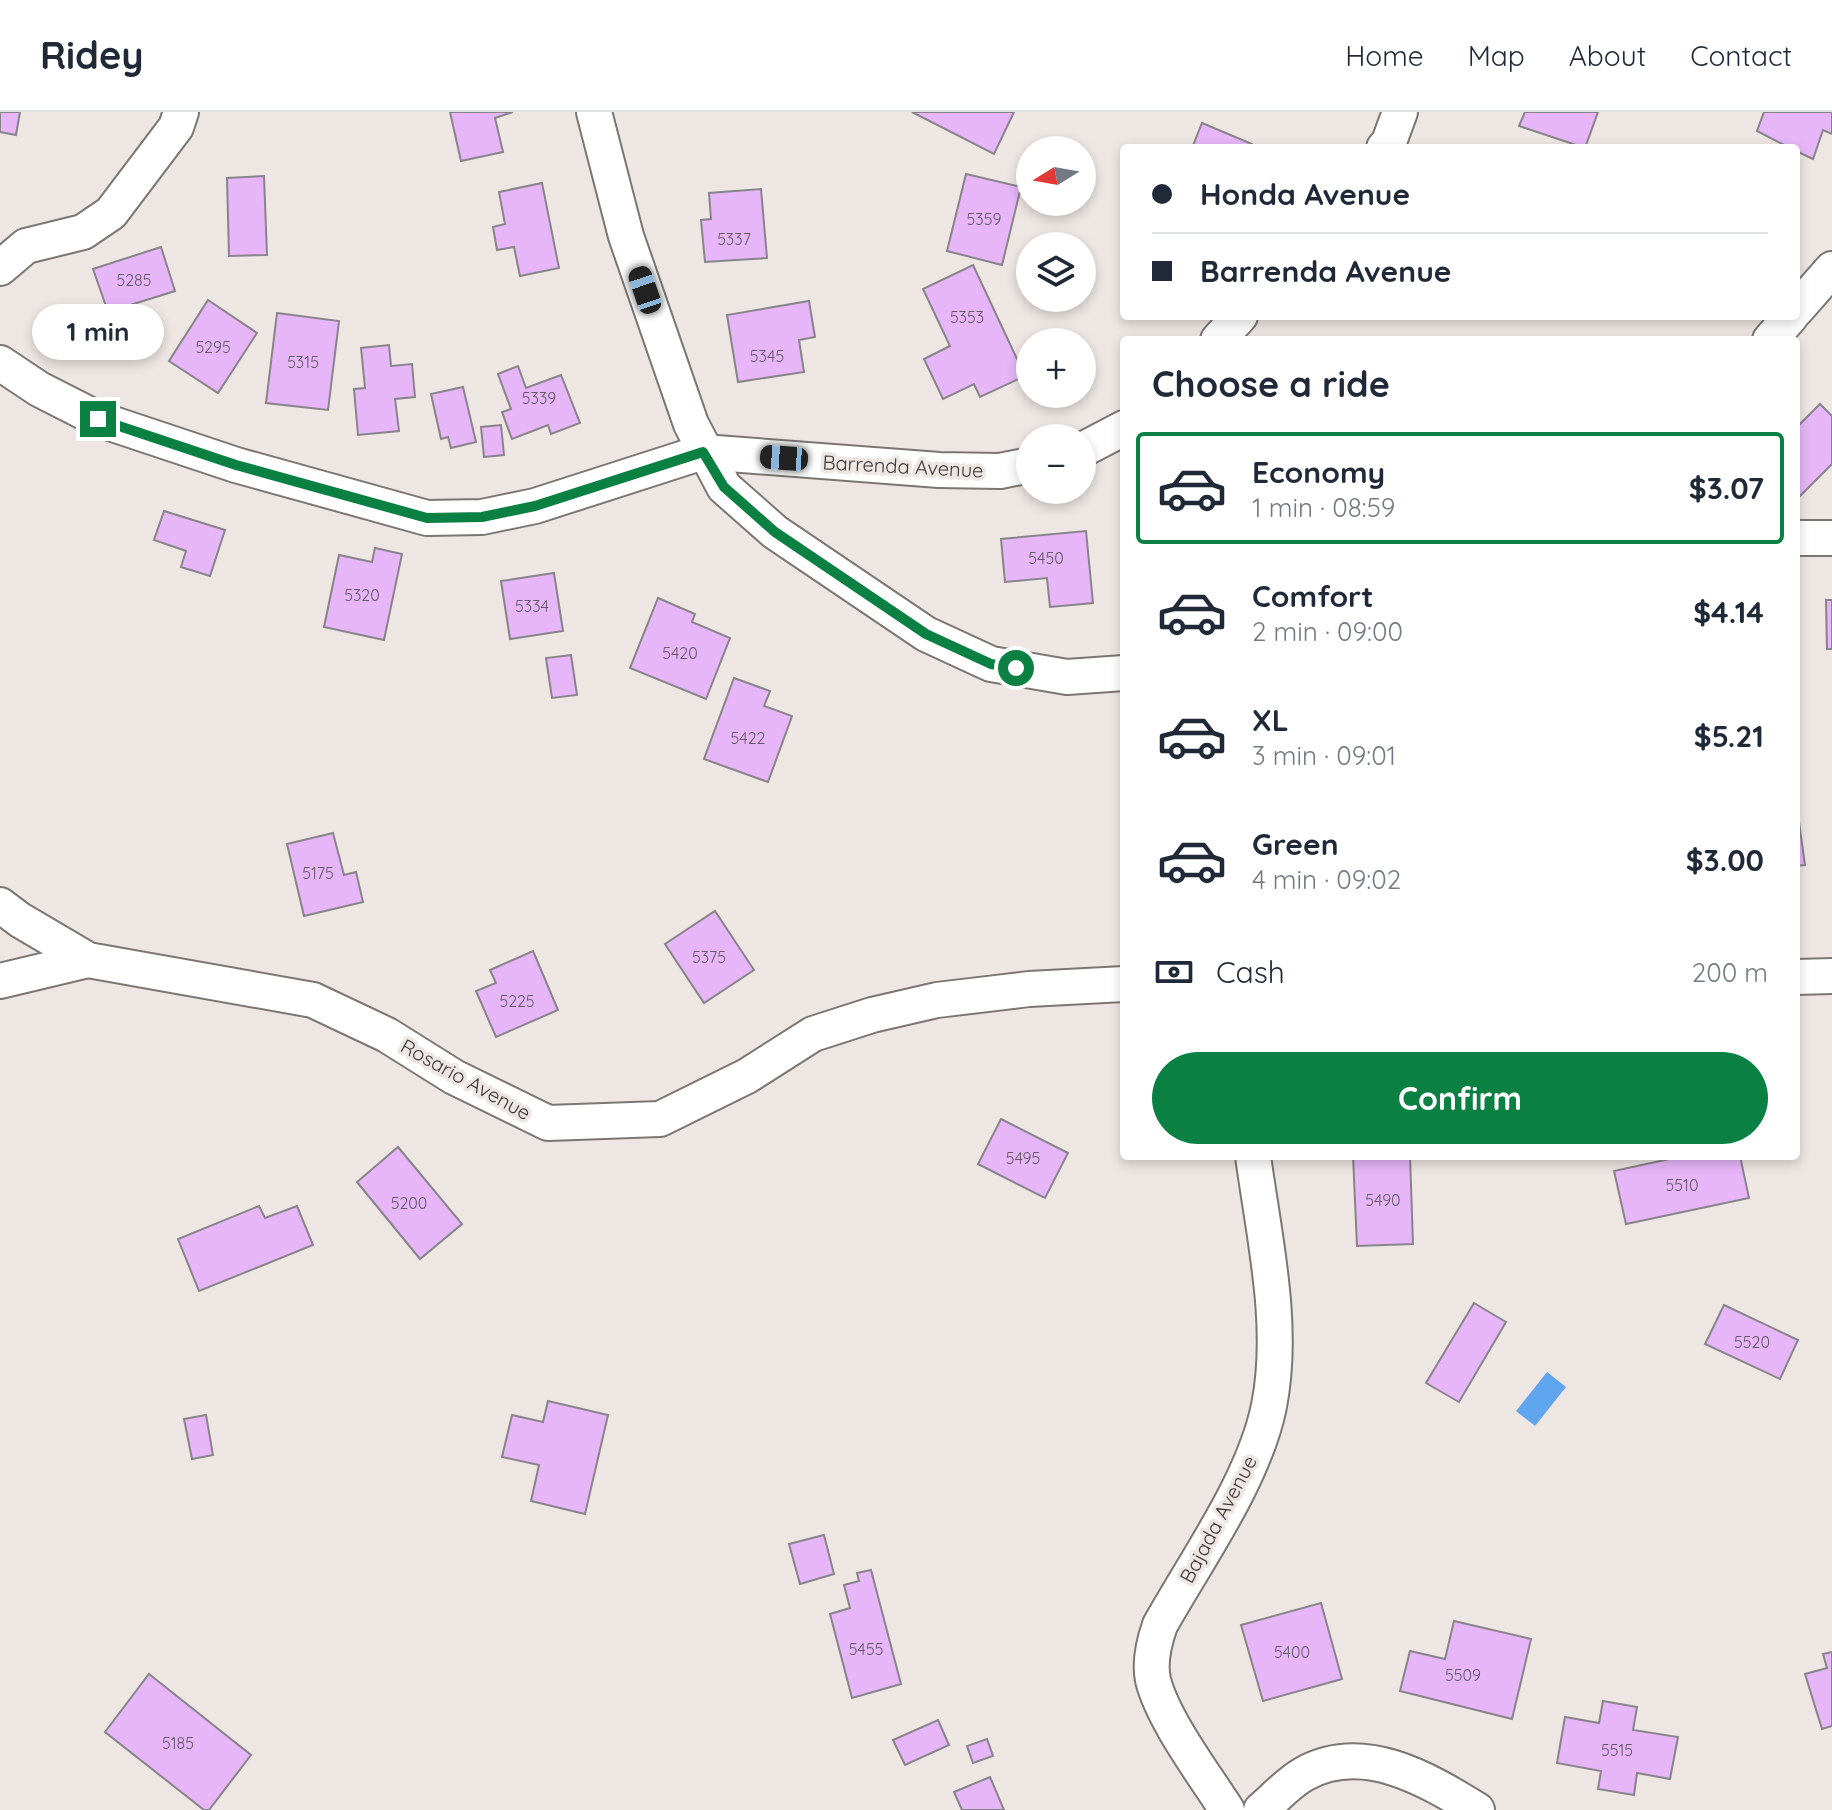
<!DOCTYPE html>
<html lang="en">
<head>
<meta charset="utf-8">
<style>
	body { margin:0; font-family:Quicksand,sans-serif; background:#f2f2f3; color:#1f2937; height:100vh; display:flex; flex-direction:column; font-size:30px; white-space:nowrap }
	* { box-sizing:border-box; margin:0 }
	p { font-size:26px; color:#747a83 }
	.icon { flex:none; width:44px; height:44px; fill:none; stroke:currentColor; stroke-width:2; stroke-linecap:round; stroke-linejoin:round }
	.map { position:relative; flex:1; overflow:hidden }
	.panel { position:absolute; left:1120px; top:224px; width:680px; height:824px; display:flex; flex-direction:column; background:#fff; border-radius:8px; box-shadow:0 4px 12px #0003 }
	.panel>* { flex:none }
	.banner { position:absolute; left:1120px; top:32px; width:680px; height:176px; border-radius:8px; box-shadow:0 4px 12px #0003; display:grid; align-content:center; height:176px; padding:0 32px; background:#fff }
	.needle { width:52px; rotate:259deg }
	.tools { position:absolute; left:1016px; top:24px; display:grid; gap:16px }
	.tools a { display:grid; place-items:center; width:80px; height:80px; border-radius:50%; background:#fff; box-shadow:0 4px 12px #0003; font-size:40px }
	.end { position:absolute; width:36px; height:36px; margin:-18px; border:10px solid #0b8043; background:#fff; box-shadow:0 0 0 4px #fff }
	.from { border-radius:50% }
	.bubble { position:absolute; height:56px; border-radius:28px; background:#fff; box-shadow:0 4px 12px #0003; font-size:26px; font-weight:800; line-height:56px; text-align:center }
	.car { position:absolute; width:24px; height:48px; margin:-24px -12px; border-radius:10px; box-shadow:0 0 6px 2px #0007; background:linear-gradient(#222 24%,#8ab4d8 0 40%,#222 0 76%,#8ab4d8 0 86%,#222 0) }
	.banner b { display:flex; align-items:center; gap:28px; height:76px; font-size:30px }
	.banner b+b { border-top:2px solid #e0e1e3 }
	.banner i { width:20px; height:20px; background:#1f2937 }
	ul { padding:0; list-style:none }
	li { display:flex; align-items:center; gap:24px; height:112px; margin:0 16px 12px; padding:0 16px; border:4px solid transparent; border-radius:8px }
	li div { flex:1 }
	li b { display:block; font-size:30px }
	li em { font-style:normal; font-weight:800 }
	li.on { border-color:#0b8043 }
	li>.icon { width:72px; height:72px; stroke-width:1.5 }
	h2 { padding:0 32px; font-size:36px; line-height:96px }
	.pay { display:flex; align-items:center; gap:20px; height:88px; padding:0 32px; font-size:30px }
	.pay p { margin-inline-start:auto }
	.button { display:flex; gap:16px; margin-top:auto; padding:16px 32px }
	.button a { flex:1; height:92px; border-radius:48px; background:#0b8043; color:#fff; font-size:32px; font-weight:800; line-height:92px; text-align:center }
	header { display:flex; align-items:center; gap:48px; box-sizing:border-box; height:112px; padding:0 40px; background:#fff; border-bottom:2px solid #e0e1e3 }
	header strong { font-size:38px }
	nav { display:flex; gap:44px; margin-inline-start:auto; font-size:28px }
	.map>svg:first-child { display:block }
	.water { fill:#60a6ef }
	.building { fill:#e6b6f8; stroke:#88848a; stroke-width:2 }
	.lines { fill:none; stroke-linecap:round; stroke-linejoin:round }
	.street-casing { stroke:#7c7673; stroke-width:38 }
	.street { stroke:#fff; stroke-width:34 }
	.route { stroke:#0b8043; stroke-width:10 }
	.labels { text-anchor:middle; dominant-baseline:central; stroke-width:7; stroke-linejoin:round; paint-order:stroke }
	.number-label { font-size:16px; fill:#665867 }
	.street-label { font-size:20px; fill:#3b3937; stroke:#ede6e2 }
</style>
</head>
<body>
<header>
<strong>Ridey</strong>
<nav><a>Home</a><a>Map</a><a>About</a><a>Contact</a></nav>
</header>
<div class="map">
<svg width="1832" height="1698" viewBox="0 0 1832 1698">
	<rect width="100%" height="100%" fill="#ede6e2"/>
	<!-- water -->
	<path class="water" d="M 1547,1260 L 1566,1275 L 1535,1314 L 1516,1299 Z"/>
	<!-- building -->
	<g class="building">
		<path d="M 0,0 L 20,0 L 16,23 L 0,20 Z"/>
		<path d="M 450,0 L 513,0 L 495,6 L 503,40 L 461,49 Z"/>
		<path d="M 912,0 L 1014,0 L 994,42 Z"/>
		<path d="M 1525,0 L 1598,0 L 1585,36 L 1519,14 Z"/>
		<path d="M 1764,0 L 1832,0 L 1832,22 L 1823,18 L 1813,47 L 1796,39 L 1796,36 L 1790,36 L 1757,19 Z"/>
		<path d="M 1202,11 L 1252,32 L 1250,36 L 1192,36 Z"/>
		<path d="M 966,62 L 1021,75 L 1002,153 L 947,139 Z"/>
		<path d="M 264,64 L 267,143 L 229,144 L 227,66 Z"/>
		<path d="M 542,71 L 559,156 L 520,164 L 514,135 L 497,138 L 493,115 L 505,112 L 499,80 Z"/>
		<path d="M 761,77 L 767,146 L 705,150 L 701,108 L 711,107 L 709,81 Z"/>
		<path d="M 161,135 L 175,179 L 108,200 L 93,157 Z"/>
		<path d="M 973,153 L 1025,264 L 980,285 L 974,272 L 943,287 L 924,247 L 950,234 L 923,177 Z"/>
		<path d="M 208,188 L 257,221 L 218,281 L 169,249 Z"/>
		<path d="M 809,189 L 815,225 L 799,228 L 804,260 L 738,270 L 727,203 Z"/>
		<path d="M 277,201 L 339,209 L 328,298 L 266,291 Z"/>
		<path d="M 389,233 L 391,254 L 412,252 L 415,285 L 395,287 L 399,319 L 358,323 L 354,277 L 365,276 L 361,236 Z"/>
		<path d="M 518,254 L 526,276 L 561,263 L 580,311 L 551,322 L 548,313 L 512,327 L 502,300 L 511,297 L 498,262 Z"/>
		<path d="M 463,275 L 476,330 L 451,336 L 448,325 L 441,327 L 431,282 Z"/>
		<path d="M 1820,292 L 1832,304 L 1832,352 L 1796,388 L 1796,316 Z"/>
		<path d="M 501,313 L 504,343 L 484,345 L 481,315 Z"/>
		<path d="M 164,399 L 225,418 L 210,464 L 181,455 L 186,439 L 154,428 Z"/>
		<path d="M 1086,419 L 1093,491 L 1050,495 L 1047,466 L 1005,470 L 1001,427 Z"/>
		<path d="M 375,436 L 402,442 L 384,528 L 324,515 L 339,443 L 372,450 Z"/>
		<path d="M 554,461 L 563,519 L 510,527 L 501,469 Z"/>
		<path d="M 658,486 L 695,502 L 692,510 L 730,526 L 706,587 L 630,556 Z"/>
		<path d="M 1826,488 L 1832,488 L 1832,537 L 1827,537 Z"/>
		<path d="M 571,543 L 577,583 L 552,586 L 546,546 Z"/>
		<path d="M 734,566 L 770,579 L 764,594 L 792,604 L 768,670 L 704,647 Z"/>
		<path d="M 1796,710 L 1799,710 L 1805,753 L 1796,754 Z"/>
		<path d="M 333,721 L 344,763 L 356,760 L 363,790 L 304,804 L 287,732 Z"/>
		<path d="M 715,799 L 754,858 L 704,891 L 665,832 Z"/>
		<path d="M 533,839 L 558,898 L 496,925 L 476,879 L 496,871 L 490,858 Z"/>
		<path d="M 1001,1007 L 1068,1041 L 1045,1086 L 978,1052 Z"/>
		<path d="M 398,1035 L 462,1112 L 420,1147 L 357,1070 Z"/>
		<path d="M 1353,1044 L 1410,1044 L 1413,1132 L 1357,1134 Z"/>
		<path d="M 1683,1044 L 1740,1044 L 1749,1086 L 1626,1112 L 1614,1059 Z"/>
		<path d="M 259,1094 L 265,1106 L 297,1094 L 313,1133 L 199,1179 L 178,1127 Z"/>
		<path d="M 1474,1191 L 1506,1210 L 1459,1290 L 1426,1271 Z"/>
		<path d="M 1724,1193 L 1798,1228 L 1780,1267 L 1705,1232 Z"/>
		<path d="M 548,1289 L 608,1303 L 585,1402 L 531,1389 L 539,1353 L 502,1345 L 512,1303 L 543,1310 Z"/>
		<path d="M 206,1303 L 213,1343 L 192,1347 L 184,1307 Z"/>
		<path d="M 824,1423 L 834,1462 L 800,1472 L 789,1432 Z"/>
		<path d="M 871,1458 L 901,1572 L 852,1586 L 830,1502 L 850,1496 L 844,1473 L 859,1469 L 857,1461 Z"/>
		<path d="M 1321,1491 L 1342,1567 L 1263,1589 L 1241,1513 Z"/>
		<path d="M 1454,1509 L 1531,1527 L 1512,1607 L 1400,1579 L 1410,1539 L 1445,1547 Z"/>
		<path d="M 1832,1540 L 1832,1614 L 1822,1617 L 1805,1562 L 1827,1556 L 1823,1542 Z"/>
		<path d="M 149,1562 L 251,1643 L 209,1698 L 204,1698 L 105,1620 Z"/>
		<path d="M 1603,1589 L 1637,1595 L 1633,1618 L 1678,1625 L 1670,1667 L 1637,1661 L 1634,1683 L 1598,1677 L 1601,1659 L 1557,1651 L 1565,1605 L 1599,1611 Z"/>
		<path d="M 938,1608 L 949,1633 L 905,1653 L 893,1628 Z"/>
		<path d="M 987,1627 L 993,1644 L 973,1651 L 967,1634 Z"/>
		<path d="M 990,1665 L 1004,1698 L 962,1698 L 954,1680 Z"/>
	</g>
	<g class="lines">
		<!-- street casing -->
		<g class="street-casing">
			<g id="street">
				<path d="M 594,0 L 626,124 L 691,312 L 724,375 L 775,420 L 926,522 L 991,552 L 1067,565 L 1124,561"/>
				<path d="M 1384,36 L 1389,30 L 1400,0"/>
				<path d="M 0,156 L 26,134 L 83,120 L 111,101 L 176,15 L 181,0"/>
				<path d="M 1796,198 L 1832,157"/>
				<path d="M 1218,228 L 1240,204"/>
				<path d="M 1770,228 L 1791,204"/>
				<path d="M 0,251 L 39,277 L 98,307 L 236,353 L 427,406 L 482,405 L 535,394 L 703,340 L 939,358 L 1000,359 L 1030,353"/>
				<path d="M 1082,338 L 1124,316"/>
				<path d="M 1796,426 L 1832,426"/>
				<path d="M 0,793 L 20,808 L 88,848 L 313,888 L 387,923 L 454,965 L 548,1011 L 660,1007 L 747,964 L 813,922 L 872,903 L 937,888 L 1029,877 L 1124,872"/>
				<path d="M 1796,865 L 1832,864"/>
				<path d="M 0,869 L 88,848"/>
				<path d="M 1227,1698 C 1204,1662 1163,1608 1153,1568 C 1149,1549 1154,1530 1160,1513 C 1197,1447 1254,1368 1269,1294 C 1285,1213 1264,1125 1253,1044"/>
				<path d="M 1261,1698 C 1275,1686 1288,1671 1304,1662 C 1363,1629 1427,1667 1477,1698"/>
			</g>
		</g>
		<!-- street -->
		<use href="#street" class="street"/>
	</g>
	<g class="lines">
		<!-- route -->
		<path class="route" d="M 98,307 L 236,353 L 427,406 L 482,405 L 535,394 L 703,340 L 724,375 L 775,420 L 926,522 L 991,552 L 1016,556"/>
	</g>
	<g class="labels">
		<!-- number labels -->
		<g class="number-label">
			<text x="984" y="107">5359</text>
			<text x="734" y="127">5337</text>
			<text x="134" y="168">5285</text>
			<text x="967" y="205">5353</text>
			<text x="213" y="235">5295</text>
			<text x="767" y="244">5345</text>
			<text x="303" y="250">5315</text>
			<text x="539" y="286">5339</text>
			<text x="1046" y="446">5450</text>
			<text x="362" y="483">5320</text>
			<text x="532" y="494">5334</text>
			<text x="680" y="541">5420</text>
			<text x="748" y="626">5422</text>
			<text x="318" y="761">5175</text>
			<text x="709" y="845">5375</text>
			<text x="517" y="889">5225</text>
			<text x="1023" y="1046">5495</text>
			<text x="1682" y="1073">5510</text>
			<text x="1383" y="1088">5490</text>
			<text x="409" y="1091">5200</text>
			<text x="1752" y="1230">5520</text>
			<text x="866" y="1537">5455</text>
			<text x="1292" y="1540">5400</text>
			<text x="1463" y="1563">5509</text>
			<text x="178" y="1631">5185</text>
			<text x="1617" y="1638">5515</text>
		</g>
		<!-- street labels -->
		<g class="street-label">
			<text transform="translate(903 354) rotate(3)">Barrenda Avenue</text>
			<text transform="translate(466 967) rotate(29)">Rosario Avenue</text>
			<text transform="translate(1218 1407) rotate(-62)">Bajada Avenue</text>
		</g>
	</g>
</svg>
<div class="tools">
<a><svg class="needle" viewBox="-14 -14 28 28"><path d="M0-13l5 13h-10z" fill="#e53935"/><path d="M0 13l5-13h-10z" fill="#747a83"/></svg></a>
<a><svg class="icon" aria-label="layers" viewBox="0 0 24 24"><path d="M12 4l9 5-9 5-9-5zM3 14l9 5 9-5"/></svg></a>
<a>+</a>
<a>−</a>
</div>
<i class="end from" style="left:1016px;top:556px"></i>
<i class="end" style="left:98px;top:307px"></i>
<div class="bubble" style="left:32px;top:192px;width:132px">1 min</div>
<i class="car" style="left:645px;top:178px;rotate:341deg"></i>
<i class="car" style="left:784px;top:346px;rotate:274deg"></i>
<div class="banner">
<b><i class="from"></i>Honda Avenue</b>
<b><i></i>Barrenda Avenue</b>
</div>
<section class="panel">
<h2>Choose a ride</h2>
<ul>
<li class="on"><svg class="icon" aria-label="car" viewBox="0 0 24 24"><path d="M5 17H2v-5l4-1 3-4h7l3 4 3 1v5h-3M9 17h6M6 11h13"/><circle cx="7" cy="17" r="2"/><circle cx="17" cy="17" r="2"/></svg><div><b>Economy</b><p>1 min · 08:59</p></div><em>$3.07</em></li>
<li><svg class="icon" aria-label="car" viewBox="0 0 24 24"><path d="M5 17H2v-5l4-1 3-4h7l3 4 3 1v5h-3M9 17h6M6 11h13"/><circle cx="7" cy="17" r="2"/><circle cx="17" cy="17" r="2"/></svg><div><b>Comfort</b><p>2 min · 09:00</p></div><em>$4.14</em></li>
<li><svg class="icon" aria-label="car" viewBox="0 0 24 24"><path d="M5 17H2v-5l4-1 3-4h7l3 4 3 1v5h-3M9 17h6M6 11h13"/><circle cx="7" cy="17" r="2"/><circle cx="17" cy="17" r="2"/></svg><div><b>XL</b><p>3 min · 09:01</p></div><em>$5.21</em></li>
<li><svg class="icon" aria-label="car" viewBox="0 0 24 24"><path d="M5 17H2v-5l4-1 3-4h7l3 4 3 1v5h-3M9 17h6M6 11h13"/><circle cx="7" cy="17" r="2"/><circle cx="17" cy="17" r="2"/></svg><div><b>Green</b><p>4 min · 09:02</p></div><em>$3.00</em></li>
</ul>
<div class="pay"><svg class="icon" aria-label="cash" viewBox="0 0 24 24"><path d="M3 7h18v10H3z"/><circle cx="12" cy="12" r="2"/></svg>Cash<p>200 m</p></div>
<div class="button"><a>Confirm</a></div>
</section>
</div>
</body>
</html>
